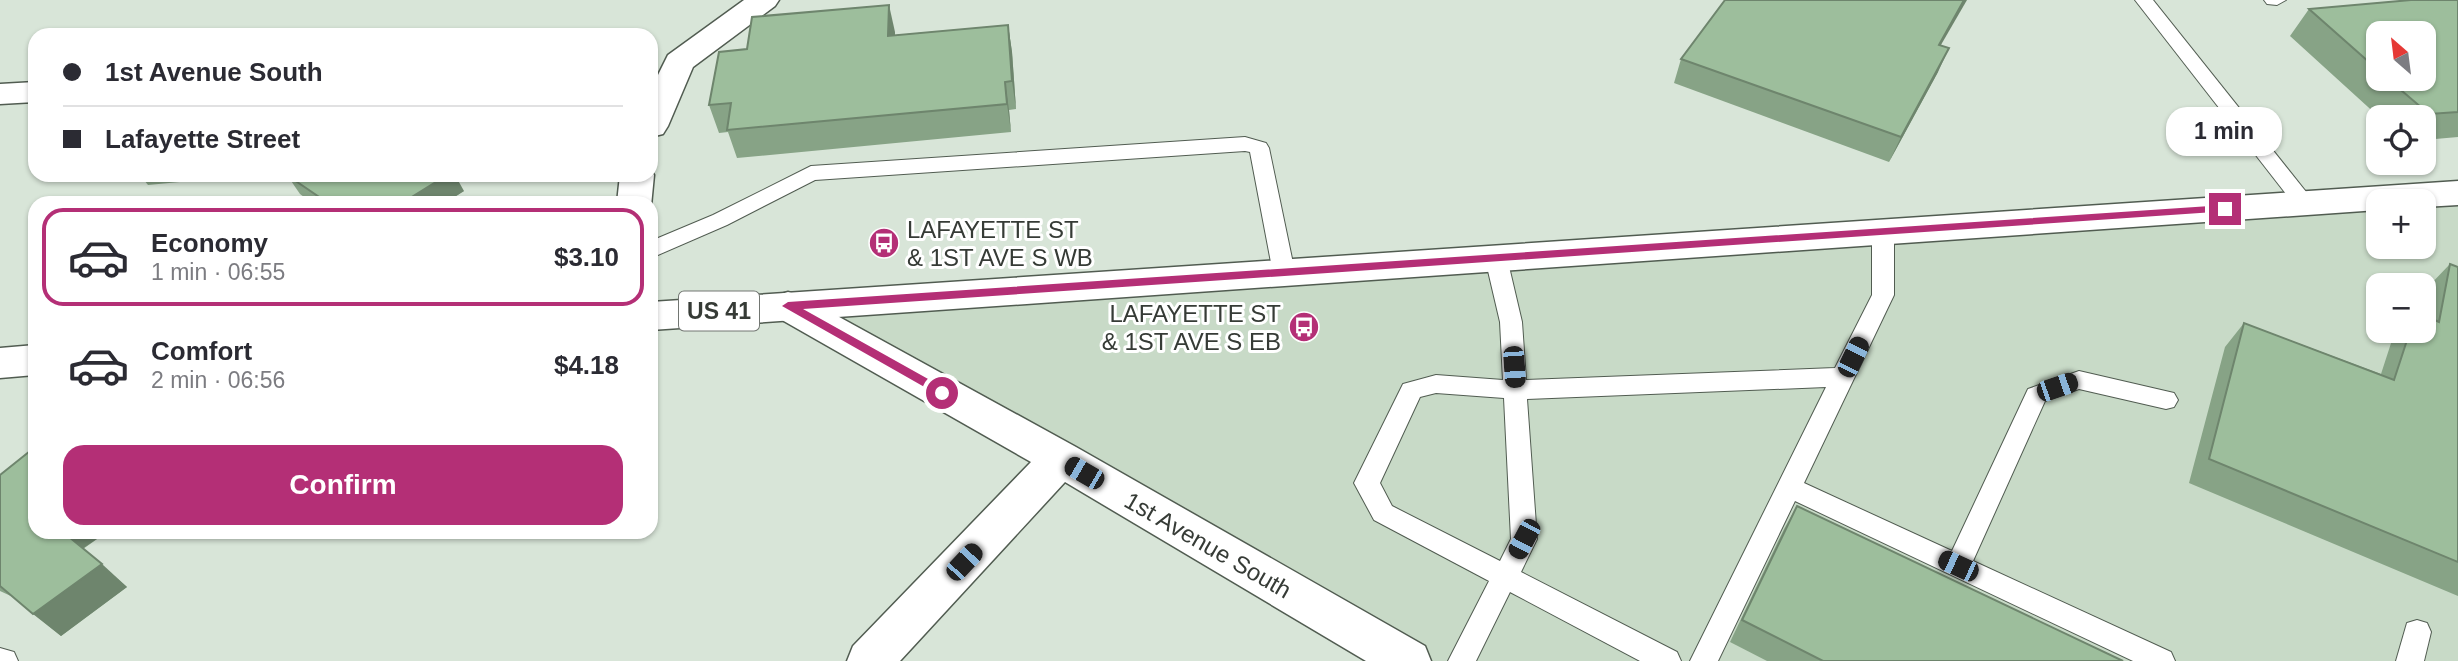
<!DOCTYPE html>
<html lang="en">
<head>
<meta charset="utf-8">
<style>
	body { margin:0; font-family:Arial,sans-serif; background:#f7f7f7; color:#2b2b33; height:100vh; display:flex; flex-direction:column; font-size:26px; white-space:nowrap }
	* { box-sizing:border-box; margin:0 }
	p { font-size:23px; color:#7c7c81 }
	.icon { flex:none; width:38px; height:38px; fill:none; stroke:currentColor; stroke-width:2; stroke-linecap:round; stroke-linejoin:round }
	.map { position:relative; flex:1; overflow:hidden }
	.side { position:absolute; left:28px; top:196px; width:630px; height:343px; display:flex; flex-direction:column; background:#fff; border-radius:21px; box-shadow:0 2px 5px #0004 }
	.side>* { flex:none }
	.guide { position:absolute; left:28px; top:28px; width:630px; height:154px; border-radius:21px; box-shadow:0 2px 5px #0004; display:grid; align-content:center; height:154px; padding:0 35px; background:#fff }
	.needle { width:46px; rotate:332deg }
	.buttons { position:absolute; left:2366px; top:21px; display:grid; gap:14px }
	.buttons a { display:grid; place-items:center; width:70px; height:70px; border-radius:14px; background:#fff; box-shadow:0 2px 5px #0004; font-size:35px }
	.end { position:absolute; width:32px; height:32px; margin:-16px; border:9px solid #b42f76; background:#fff; box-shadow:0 0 0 4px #fff }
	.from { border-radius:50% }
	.bubble { position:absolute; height:49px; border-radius:21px; background:#fff; box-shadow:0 2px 5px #0004; font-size:23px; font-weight:700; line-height:49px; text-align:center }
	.car { position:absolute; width:21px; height:42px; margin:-21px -10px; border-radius:9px; box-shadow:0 0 5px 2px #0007; background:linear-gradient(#222 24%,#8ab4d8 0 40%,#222 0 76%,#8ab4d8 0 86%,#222 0) }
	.guide b { display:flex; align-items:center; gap:24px; height:66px; font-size:26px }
	.guide b+b { border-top:2px solid #e1e1e2 }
	.guide i { width:18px; height:18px; background:#2b2b33 }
	ul { padding:12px 0 0; list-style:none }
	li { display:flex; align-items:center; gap:21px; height:98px; margin:0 14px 10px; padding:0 21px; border:4px solid transparent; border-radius:21px }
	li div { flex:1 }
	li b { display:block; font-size:26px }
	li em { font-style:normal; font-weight:700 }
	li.on { border-color:#b42f76 }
	li>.icon { width:63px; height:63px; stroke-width:1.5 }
	.action { display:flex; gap:14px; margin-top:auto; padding:14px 35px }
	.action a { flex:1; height:80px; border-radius:21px; background:#b42f76; color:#fff; font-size:28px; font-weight:700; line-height:80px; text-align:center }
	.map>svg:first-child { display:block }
	.built { fill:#c8dac7; fill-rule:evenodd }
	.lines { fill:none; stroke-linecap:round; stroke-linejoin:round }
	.service-casing { stroke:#515c51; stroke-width:2 }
	.minor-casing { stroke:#515c51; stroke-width:3 }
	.primary-casing { stroke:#515c51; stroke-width:3 }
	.service { fill:#fff; fill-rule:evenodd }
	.minor { fill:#fff; fill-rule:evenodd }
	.primary { fill:#fff; fill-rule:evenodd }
	.wall { fill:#87a386; fill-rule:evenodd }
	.shaded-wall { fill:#6e856d }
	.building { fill:#9dbe9c; stroke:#6e856d; stroke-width:2 }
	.route { fill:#b42f76 }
	.labels { text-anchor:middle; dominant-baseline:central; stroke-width:6; stroke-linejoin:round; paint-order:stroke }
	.shield { fill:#fff; stroke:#727672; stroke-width:2 }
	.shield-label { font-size:23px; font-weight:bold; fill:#363b36 }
	.poi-label { font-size:24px; fill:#363b36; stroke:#fff; text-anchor:start }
	.street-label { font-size:24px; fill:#363b36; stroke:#fff }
</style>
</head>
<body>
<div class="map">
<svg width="2458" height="661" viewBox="0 0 2458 661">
	<rect width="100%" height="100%" fill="#d8e5d8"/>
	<!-- built -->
	<path class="built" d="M 2458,193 L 2458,661 L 1400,661 L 788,306 ZM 2378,201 L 2424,201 L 2424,247 L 2378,247 ZM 2378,285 L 2424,285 L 2424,331 L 2378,331 Z"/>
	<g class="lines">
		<!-- service casing -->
		<g class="service-casing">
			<g id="service">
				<path d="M 2135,0 L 2153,0 L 2311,198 L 2314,203 L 2311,208 L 2297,208 Z"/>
				<path d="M 2264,0 L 2286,0 L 2277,5 L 2267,4 Z"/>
				<path d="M 1245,137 L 1266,143 L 1269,148 L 1295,273 L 1292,279 L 1284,281 L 1276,279 L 1273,273 L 1250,152 L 1245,151 L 815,180 L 727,225 L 651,258 L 651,241 L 713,215 L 811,166 Z"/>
				<path d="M 1883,225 L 1891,227 L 1894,232 L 1894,295 L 1804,483 L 1952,551 L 2028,389 L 2079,371 L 2174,393 L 2178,400 L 2174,407 L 2166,409 L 2079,389 L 2045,401 L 1973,561 L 2171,652 L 2175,661 L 2133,661 L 1795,501 L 1718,661 L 1690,661 L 1826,387 L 1527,399 L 1537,539 L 1521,572 L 1677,652 L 1681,661 L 1640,661 L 1510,592 L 1476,661 L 1448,661 L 1489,581 L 1374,520 L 1354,483 L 1403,384 L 1436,375 L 1503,380 L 1500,322 L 1485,258 L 1488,253 L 1496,250 L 1504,253 L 1507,258 L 1522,322 L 1526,380 L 1835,368 L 1872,295 L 1872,232 L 1875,227 ZM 1436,393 L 1504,398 L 1511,539 L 1500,561 L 1392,506 L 1380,483 L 1420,397 Z"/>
				<path d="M 2417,620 L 2427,623 L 2431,632 L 2424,661 L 2396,661 L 2407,623 Z"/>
				<path d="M 0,648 L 14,652 L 18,661 L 0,661 Z"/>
			</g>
		</g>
		<!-- minor casing -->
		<g class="minor-casing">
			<g id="minor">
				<path d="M 744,0 L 779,0 L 775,6 L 693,67 L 668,126 L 663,134 L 651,137 L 651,89 L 668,55 Z"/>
				<path d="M 35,82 L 35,102 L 0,104 L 0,84 Z"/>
				<path d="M 651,170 L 654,175 L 651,206 L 651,203 L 617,203 L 620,175 L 651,175 Z"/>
				<path d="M 788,292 L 801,296 L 1076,447 L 1425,646 L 1431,661 L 1366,661 L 1065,482 L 900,661 L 847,661 L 853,646 L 1031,462 L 775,316 L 769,306 L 775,296 Z"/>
			</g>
		</g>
		<!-- primary casing -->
		<g class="primary-casing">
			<g id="primary">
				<path d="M 2458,181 L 2458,205 L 2424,207 L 2424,201 L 2378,201 L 2378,210 L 651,330 L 651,302 Z"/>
				<path d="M 35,345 L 35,375 L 0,378 L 0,348 Z"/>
			</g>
		</g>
		<!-- service -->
		<use href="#service" class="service"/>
		<!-- minor -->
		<use href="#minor" class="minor"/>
		<!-- primary -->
		<use href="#primary" class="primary"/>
	</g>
	<!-- wall -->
	<g class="wall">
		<path d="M 2458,0 L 2458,137 L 2424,140 L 2424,117 L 2379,117 L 2290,36 L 2309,9 ZM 2378,33 L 2424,79 L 2378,79 Z"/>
		<path d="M 1008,25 L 1012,52 L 1016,109 L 1009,110 L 1011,132 L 737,158 L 728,132 L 719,133 L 709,105 L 895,32 L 895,35 Z"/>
		<path d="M 1941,45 L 1938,72 L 1889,162 L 1674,83 L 1681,59 Z"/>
		<path d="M 140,175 L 224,175 L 222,178 L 148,185 Z"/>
		<path d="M 287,175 L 464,191 L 445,203 L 312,203 L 300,194 Z"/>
		<path d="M 2450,264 L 2458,267 L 2458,596 L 2189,483 L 2225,347 L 2244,323 L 2381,374 L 2393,337 L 2399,331 L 2424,331 L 2424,306 L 2427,288 Z"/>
		<path d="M 0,475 L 35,532 L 107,532 L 83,549 L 127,587 L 61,636 L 13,597 L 0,591 Z"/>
		<path d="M 1797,506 L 2123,661 L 1767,661 L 1730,642 L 1784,529 Z"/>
	</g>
	<!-- shaded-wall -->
	<g class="shaded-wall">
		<path d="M 1964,0 L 1967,0 L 1927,69 L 1939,45 Z"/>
		<path d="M 889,5 L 895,32 L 894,63 L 888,36 Z"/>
		<path d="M 1008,25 L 1012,52 L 1016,109 L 1012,81 Z"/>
		<path d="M 1949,48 L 1938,72 L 1889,162 L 1901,137 Z"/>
		<path d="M 1005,82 L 1009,110 L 1011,132 L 1007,104 Z"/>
		<path d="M 447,175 L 455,175 L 464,191 L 445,203 L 402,203 Z"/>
		<path d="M 63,532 L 107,532 L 82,549 Z"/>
		<path d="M 102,564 L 127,587 L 61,636 L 33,614 Z"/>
	</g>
	<!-- building -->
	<g class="building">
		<path d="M 1725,0 L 1964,0 L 1939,45 L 1949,48 L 1901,137 L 1681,59 Z"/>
		<path d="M 2411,0 L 2458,0 L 2458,112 L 2429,114 L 2388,79 L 2424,79 L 2424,33 L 2378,33 L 2378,70 L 2309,9 Z"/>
		<path d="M 889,5 L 888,36 L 1008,25 L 1012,81 L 1005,82 L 1007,104 L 727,130 L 731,103 L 709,105 L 719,52 L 747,49 L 752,17 Z"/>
		<path d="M 287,175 L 447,175 L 402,203 L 328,203 Z"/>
		<path d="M 2450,264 L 2458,267 L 2458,562 L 2209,459 L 2244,323 L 2394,380 L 2410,331 L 2424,331 L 2424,315 L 2439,322 Z"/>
		<path d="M 35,447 L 35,532 L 63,532 L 102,564 L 33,614 L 0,586 L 0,475 Z"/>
		<path d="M 1797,506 L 2123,661 L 1823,661 L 1742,620 Z"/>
	</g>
	<!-- route -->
	<path class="route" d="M 2225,205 L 2229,206 L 2229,211 L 803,309 L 946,389 L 948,393 L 942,397 L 782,306 L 788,302 Z"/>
	<!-- icons -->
	<defs>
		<g id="bus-disc" transform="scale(1.575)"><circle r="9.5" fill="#b42f76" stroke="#fff"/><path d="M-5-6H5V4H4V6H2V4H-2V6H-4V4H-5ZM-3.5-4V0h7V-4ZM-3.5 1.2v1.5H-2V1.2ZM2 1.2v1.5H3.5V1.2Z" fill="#fff"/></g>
	</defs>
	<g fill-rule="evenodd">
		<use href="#bus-disc" x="884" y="243"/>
		<use href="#bus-disc" x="1304" y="327"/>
	</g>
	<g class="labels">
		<!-- shield labels -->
		<rect class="shield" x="679" y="291.5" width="80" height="39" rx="5"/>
		<g class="shield-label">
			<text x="719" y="311">US 41</text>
		</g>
		<!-- poi labels -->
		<g class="poi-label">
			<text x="907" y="229">LAFAYETTE ST<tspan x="907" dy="28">&amp; 1ST AVE S WB</tspan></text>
			<text x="1281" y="313" text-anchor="end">LAFAYETTE ST<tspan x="1281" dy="28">&amp; 1ST AVE S EB</tspan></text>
		</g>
		<!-- street labels -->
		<g class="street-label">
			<text transform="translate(1208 545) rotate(30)">1st Avenue South</text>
		</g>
	</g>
</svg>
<div class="buttons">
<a><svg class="needle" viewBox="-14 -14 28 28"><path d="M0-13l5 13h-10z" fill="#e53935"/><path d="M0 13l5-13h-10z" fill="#7c7c81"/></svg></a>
<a><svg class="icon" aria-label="locate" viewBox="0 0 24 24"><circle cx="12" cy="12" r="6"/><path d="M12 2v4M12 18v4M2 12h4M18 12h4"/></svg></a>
<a>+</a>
<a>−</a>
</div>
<i class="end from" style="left:942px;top:393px"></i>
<i class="end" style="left:2225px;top:209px"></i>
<div class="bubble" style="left:2166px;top:107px;width:116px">1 min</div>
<i class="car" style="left:1853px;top:357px;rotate:26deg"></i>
<i class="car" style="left:1514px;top:367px;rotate:176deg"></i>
<i class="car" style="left:2057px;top:387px;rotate:71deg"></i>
<i class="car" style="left:1084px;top:473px;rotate:300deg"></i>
<i class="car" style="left:1524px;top:539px;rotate:208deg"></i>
<i class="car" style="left:964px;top:562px;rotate:43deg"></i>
<i class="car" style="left:1958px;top:566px;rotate:295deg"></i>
<div class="guide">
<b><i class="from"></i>1st Avenue South</b>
<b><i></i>Lafayette Street</b>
</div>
<section class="side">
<ul>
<li class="on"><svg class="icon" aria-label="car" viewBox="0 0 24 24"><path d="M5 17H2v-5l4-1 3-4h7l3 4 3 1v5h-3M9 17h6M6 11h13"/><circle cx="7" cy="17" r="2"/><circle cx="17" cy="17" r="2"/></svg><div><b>Economy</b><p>1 min · 06:55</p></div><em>$3.10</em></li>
<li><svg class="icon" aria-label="car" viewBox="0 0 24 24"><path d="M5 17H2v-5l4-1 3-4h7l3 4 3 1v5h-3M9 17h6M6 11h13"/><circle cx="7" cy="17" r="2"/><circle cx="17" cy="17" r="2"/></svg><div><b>Comfort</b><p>2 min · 06:56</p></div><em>$4.18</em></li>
</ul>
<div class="action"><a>Confirm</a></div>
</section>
</div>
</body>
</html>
